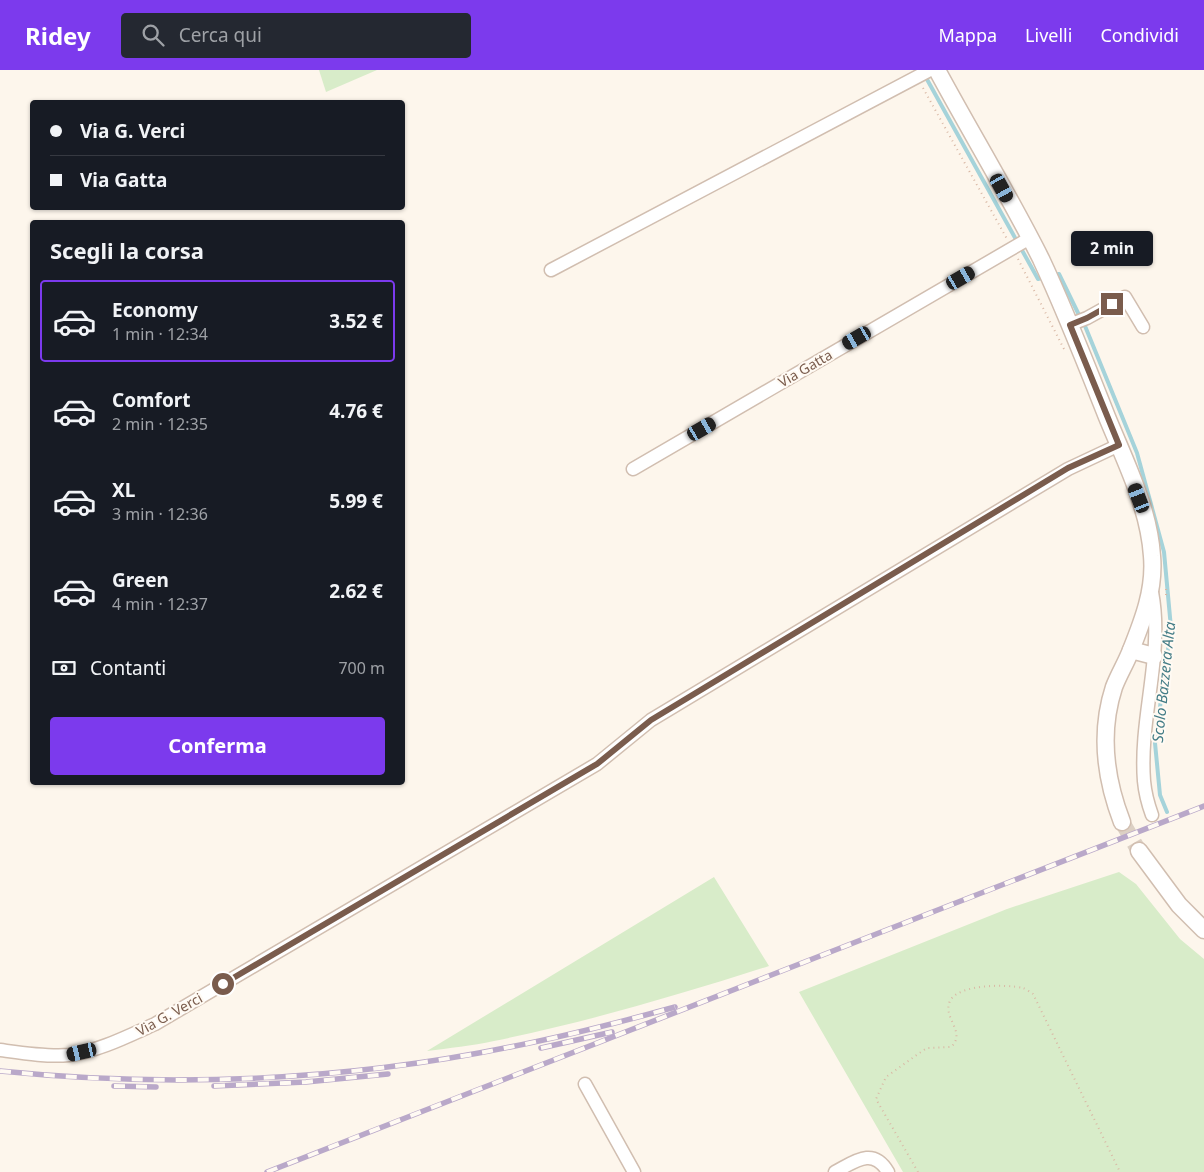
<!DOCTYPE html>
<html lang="it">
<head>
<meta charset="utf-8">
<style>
	body { margin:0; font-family:"Noto Sans",sans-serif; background:#242831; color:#f1f3f6; height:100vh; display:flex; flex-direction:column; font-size:19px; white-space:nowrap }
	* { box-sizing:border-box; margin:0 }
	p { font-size:16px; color:#9ea1a6 }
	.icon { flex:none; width:28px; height:28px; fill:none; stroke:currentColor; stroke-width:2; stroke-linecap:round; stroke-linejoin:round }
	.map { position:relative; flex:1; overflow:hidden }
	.panel { position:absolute; left:30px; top:150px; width:375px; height:565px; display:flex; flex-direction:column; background:#171b24; border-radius:5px; box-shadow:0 1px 4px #0004 }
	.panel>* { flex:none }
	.banner { position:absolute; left:30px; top:30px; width:375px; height:110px; border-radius:5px; box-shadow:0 1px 4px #0004; display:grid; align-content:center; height:110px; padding:0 20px; background:#171b24 }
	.end { position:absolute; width:22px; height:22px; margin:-11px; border:6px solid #7a5c4d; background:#fff; box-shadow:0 0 0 2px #fff }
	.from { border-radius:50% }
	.bubble { position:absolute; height:35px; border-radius:5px; background:#171b24; box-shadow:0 1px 4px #0004; font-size:16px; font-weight:700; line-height:35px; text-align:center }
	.car { position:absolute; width:15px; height:30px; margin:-15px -8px; border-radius:6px; box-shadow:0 0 4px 1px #0007; background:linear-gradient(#222 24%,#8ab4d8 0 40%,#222 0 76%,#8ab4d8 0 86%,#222 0) }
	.banner b { display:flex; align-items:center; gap:18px; height:48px; font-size:19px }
	.banner b+b { border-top:1px solid #363941 }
	.banner i { width:12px; height:12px; background:#f1f3f6 }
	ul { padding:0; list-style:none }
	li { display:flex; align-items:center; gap:15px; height:82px; margin:0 10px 8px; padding:0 10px; border:2px solid transparent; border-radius:5px }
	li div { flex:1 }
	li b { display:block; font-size:19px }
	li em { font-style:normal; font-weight:700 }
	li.active { border-color:#7c3aed }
	li>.icon { width:45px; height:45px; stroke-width:1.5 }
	h2 { padding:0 20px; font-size:22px; line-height:60px }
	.pay { display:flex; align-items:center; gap:12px; height:55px; padding:0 20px; font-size:19px }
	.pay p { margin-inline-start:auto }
	.cta { display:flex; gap:10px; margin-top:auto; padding:10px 20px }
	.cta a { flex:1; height:58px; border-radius:5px; background:#7c3aed; color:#fff; font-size:20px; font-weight:700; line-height:58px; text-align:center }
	header { display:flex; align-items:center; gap:30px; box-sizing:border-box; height:70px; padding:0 25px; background:#7c3aed; color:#fff }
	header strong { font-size:24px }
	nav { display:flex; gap:28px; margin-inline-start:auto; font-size:18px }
	.search { width:350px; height:45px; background:#242831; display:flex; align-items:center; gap:12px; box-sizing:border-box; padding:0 18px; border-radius:5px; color:#9ea1a6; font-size:19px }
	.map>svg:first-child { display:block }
	.green { fill:#d8ecc9 }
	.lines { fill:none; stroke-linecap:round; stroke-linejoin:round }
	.stream { stroke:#a5d3da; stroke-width:4 }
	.tertiary-tunnel { stroke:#dcd0c4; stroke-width:16; stroke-dasharray:16 8; stroke-linecap:butt }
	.minor-casing { stroke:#d1beb0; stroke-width:15 }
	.tertiary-casing { stroke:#d1beb0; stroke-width:19 }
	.path { stroke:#d9b8a5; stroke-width:2; stroke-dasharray:1 4; stroke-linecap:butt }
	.minor { stroke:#fff; stroke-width:12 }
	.tertiary { stroke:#fff; stroke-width:16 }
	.rail-casing { stroke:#b9a8c9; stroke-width:5.5 }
	.rail { stroke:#fffaf3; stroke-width:4; stroke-dasharray:11; stroke-linecap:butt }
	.route { stroke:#7a5c4d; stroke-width:6 }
	.labels { text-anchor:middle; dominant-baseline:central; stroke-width:4; stroke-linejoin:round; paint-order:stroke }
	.street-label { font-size:14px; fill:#7a5c4d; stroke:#fffaf3 }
	.water-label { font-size:15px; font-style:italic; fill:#437c86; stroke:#fffaf3 }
</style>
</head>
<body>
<header>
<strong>Ridey</strong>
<div class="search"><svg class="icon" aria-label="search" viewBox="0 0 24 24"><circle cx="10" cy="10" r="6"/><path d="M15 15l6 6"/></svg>Cerca qui</div>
<nav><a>Mappa</a><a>Livelli</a><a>Condividi</a></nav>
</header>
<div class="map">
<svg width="1204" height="1102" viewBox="0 0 1204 1102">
	<rect width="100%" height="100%" fill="#fdf6ec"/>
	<!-- green -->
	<g class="green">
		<path d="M 319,0 L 377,0 L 326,22 Z"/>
		<path d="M 1119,802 L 1136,814 L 1180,869 L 1204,889 L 1204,1102 L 903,1102 L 799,922 L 1007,839 Z"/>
		<path d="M 714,807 L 769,896 C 679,925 587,952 494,971 C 472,976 449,978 427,981 Z"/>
	</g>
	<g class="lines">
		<!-- stream -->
		<g class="stream">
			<path d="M 924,4 L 1038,209 L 1045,207"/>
			<path d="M 1055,205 L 1059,204 L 1079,245"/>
			<path d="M 1085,256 L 1137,383 L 1164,482 L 1171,558 L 1155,673 L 1160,725 L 1167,742"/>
		</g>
		<!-- tertiary-tunnel -->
		<path class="tertiary-tunnel" d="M 1122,752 L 1139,781"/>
		<!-- minor casing -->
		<g class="minor-casing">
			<g id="minor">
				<path d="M 551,200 L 930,0"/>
				<path d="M 1069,255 L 1087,248 L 1125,227 L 1143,257"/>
				<path d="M 633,399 L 1030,168"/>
				<path d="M 1152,745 C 1148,734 1145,722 1144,711 C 1139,647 1164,585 1152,522"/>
				<path d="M 0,980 C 22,983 47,987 69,985 C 99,981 128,966 155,954 L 597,694 L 651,650 L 1068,399 L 1119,375"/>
				<path d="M 585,1014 L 634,1102"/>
				<path d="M 835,1102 C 854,1092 873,1076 888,1102"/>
			</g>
		</g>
		<!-- tertiary casing -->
		<g class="tertiary-casing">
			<g id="tertiary">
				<path d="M 937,0 C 971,63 1009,125 1041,189 C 1065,240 1086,294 1107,347 C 1125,391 1149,438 1152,486 C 1155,519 1143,550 1131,580 C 1126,593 1119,604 1114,617 C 1099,663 1105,708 1122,752"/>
				<path d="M 1131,580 L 1154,586"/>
				<path d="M 1139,781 L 1179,835 L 1204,860"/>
			</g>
		</g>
		<!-- path -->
		<g class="path">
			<path d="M 923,18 L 1007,169"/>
			<path d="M 1018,189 L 1065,281"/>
			<path d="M 1166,519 L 1166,529"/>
			<path d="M 918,1102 L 876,1029 L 886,1007 L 918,984 L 927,978 L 951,977 C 967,962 942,948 950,931 C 958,914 1007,914 1023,918 C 1026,919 1030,922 1033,924 L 1120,1102"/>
		</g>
		<!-- minor -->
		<use href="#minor" class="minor"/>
		<!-- tertiary -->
		<use href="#tertiary" class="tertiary"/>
		<!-- rail casing -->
		<g class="rail-casing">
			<g id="rail">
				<path d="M 541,978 L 612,962"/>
				<path d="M 0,1001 C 169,1018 344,1011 510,977 C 566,966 621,952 675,937"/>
				<path d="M 114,1016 L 156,1017"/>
				<path d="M 214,1016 L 306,1012 L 388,1004"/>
				<path d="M 267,1102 L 1204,736"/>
			</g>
		</g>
		<!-- rail -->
		<use href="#rail" class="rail"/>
	</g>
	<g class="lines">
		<!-- route -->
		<path class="route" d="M 223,914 L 597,694 L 651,650 L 1068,398 L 1119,375 L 1070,255 L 1087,248 L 1112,234"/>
	</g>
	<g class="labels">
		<!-- street labels -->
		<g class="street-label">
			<text transform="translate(805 298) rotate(-30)">Via Gatta</text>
			<text transform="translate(169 944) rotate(-29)">Via G. Verci</text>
		</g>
		<!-- water labels -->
		<g class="water-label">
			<text transform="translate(1163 612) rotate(-84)">Scolo Bazzera Alta</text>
		</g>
	</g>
</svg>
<i class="end from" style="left:223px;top:914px"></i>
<i class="end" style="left:1112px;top:234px"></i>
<div class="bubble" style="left:1071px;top:161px;width:82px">2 min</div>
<i class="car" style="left:1002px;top:118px;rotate:151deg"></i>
<i class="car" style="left:961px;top:208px;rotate:60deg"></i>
<i class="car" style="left:857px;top:268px;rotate:240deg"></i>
<i class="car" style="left:702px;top:359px;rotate:60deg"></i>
<i class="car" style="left:1139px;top:428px;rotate:339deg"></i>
<i class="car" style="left:82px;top:982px;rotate:257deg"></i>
<div class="banner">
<b><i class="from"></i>Via G. Verci</b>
<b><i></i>Via Gatta</b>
</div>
<section class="panel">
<h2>Scegli la corsa</h2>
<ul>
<li class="active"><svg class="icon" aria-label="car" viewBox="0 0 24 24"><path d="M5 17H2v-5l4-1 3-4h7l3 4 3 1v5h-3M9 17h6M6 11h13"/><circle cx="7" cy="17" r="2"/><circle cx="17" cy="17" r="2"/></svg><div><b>Economy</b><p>1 min · 12:34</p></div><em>3.52 €</em></li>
<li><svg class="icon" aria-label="car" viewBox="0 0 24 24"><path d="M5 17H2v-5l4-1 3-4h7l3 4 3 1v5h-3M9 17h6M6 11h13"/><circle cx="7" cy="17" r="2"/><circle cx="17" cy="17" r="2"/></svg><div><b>Comfort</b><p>2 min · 12:35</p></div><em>4.76 €</em></li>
<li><svg class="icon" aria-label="car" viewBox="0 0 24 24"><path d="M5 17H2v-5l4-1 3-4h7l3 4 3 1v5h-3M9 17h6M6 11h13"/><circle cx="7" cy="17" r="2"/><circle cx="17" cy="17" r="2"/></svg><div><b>XL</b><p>3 min · 12:36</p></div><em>5.99 €</em></li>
<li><svg class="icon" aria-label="car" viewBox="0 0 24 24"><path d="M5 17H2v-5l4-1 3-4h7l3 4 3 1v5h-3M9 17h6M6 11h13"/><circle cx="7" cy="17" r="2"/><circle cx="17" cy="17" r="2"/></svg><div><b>Green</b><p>4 min · 12:37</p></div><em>2.62 €</em></li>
</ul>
<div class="pay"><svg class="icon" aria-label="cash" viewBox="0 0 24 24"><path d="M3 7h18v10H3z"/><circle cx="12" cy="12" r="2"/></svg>Contanti<p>700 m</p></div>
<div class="cta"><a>Conferma</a></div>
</section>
</div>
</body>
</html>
